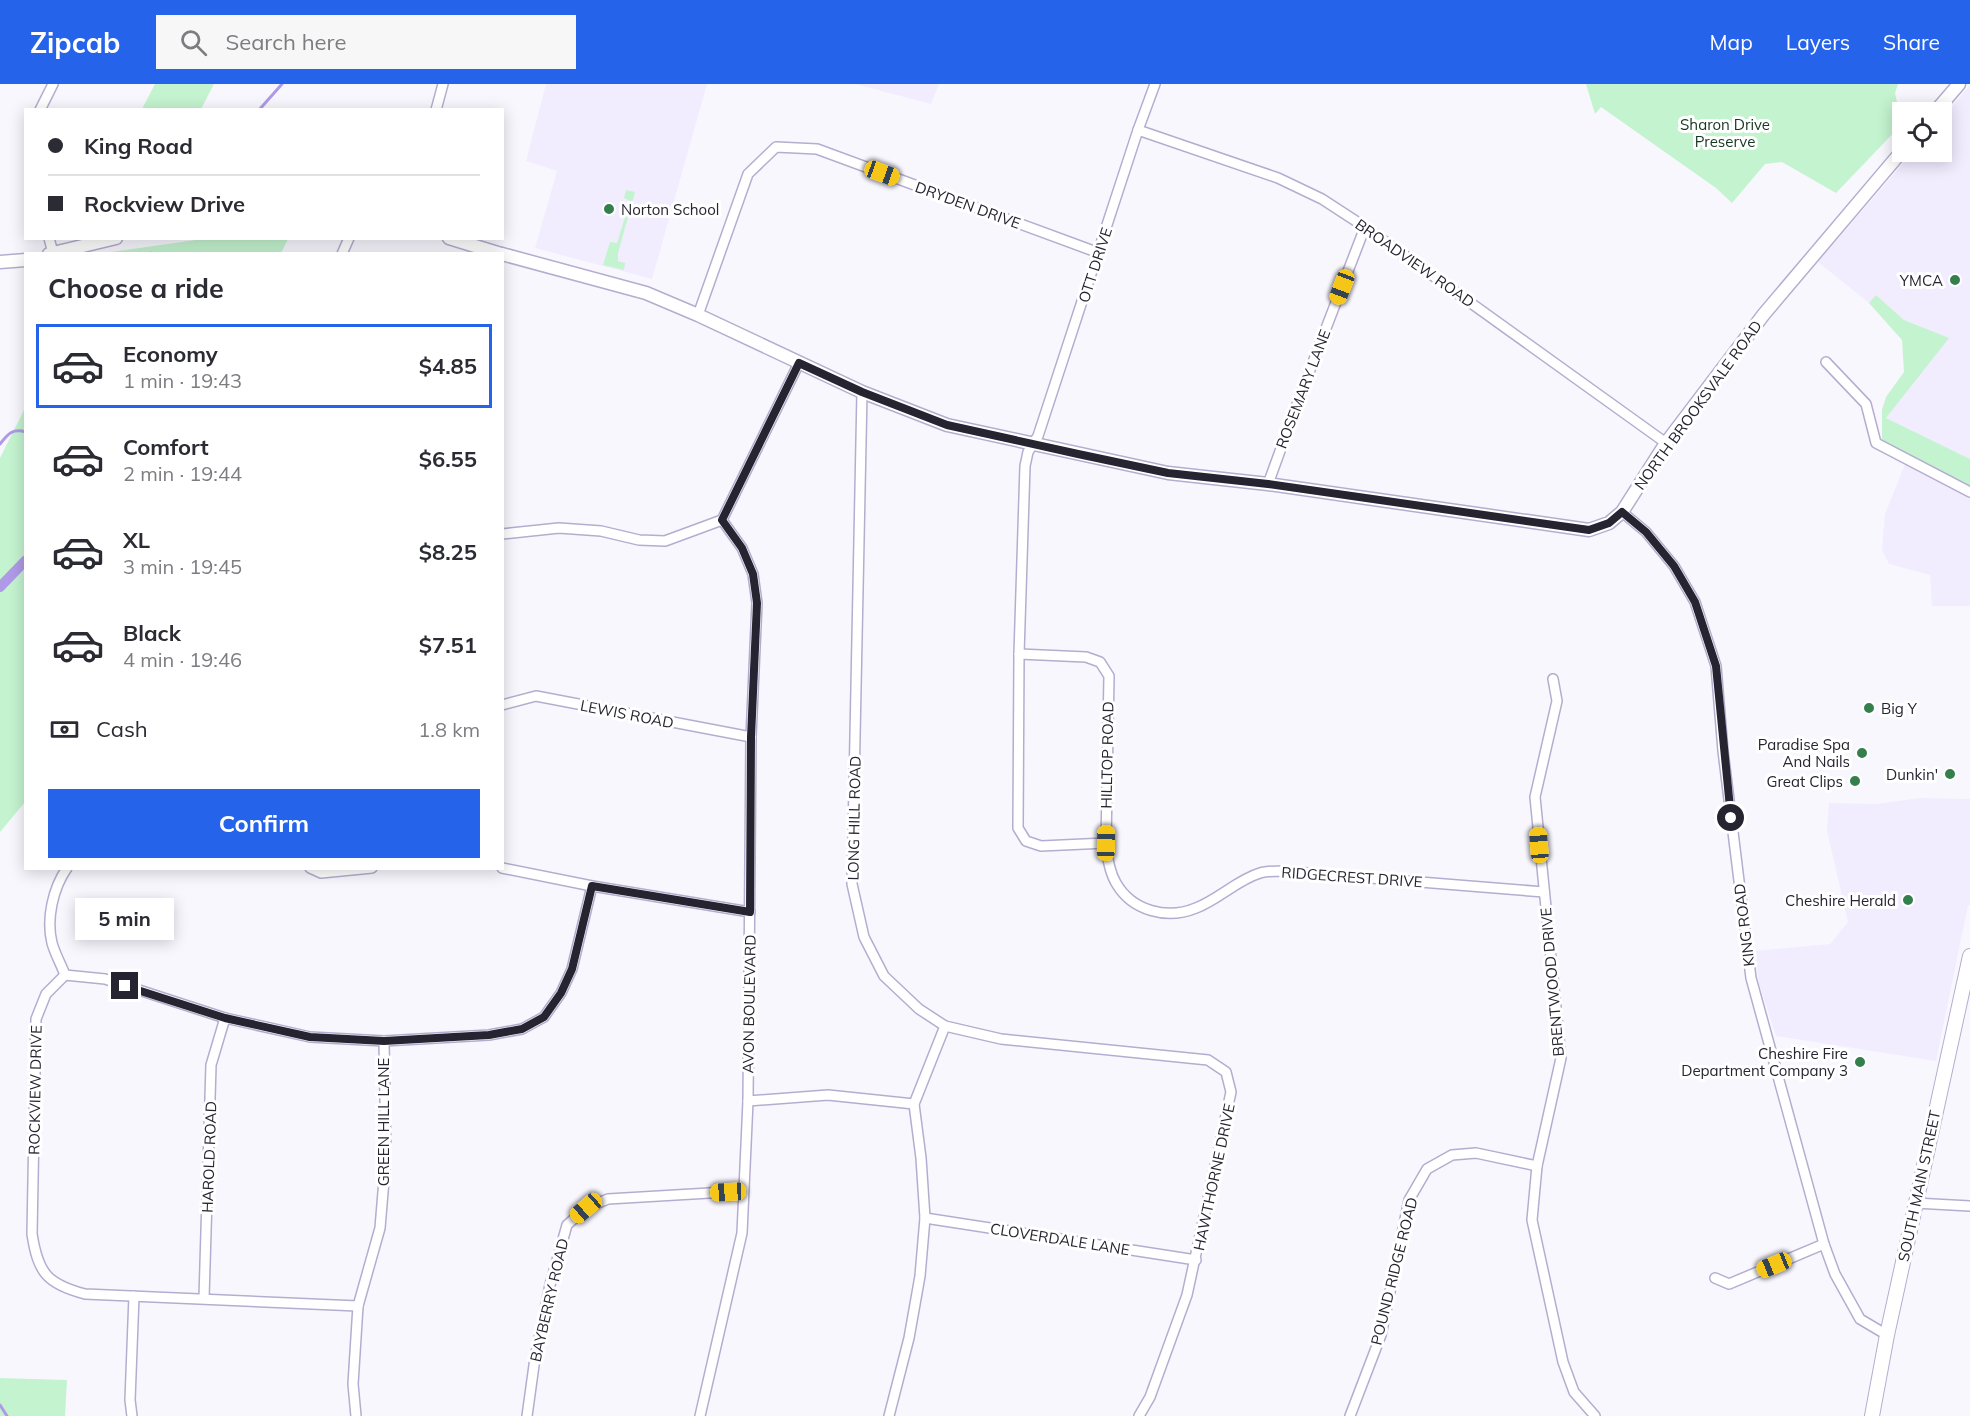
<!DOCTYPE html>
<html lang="en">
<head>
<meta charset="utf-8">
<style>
	body { margin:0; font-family:Mulish,sans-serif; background:#f7f7f7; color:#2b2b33; height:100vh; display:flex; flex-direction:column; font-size:22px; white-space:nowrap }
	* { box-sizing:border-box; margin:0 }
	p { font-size:20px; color:#7c7c81 }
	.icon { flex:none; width:33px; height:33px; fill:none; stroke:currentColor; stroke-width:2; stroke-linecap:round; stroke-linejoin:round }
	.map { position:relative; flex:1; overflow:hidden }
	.panel { position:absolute; left:24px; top:168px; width:480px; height:618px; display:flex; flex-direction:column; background:#fff; border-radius:0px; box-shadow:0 3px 15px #0003 }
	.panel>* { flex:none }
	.top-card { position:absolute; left:24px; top:24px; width:480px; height:132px; border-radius:0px; box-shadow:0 3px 15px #0003; display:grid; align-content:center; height:132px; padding:0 24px; background:#fff }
	.tools { position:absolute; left:1892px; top:18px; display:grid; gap:12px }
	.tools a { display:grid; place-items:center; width:60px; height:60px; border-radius:0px; background:#fff; box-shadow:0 3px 15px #0003; font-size:30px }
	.end { position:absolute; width:27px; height:27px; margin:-14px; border:8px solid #272431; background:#fff; box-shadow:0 0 0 3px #fff }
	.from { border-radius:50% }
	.bubble { position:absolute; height:42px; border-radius:0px; background:#fff; box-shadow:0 3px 15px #0003; font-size:20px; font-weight:700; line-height:42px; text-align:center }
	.car { position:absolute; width:18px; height:36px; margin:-18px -9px; border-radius:8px; box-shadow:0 0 4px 2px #0007; background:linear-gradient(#f5c518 24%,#345 0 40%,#f5c518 0 76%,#345 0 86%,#f5c518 0) }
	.top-card b { display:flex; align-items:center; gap:21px; height:57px; font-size:22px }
	.top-card b+b { border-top:2px solid #e1e1e2 }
	.top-card i { width:15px; height:15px; background:#2b2b33 }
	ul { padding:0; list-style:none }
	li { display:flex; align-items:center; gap:18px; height:84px; margin:0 12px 9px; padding:0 12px; border:3px solid transparent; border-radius:0px }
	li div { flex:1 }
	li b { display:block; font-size:22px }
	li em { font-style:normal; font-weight:700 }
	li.current { border-color:#2563eb }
	li>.icon { width:54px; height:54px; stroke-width:1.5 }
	h2 { padding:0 24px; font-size:27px; line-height:72px }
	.pay { display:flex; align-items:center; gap:15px; height:66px; padding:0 24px; font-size:22px }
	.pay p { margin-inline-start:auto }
	.action { display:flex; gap:12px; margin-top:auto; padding:12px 24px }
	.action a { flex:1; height:69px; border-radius:0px; background:#2563eb; color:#fff; font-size:24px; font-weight:700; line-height:69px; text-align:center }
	header { display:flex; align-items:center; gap:36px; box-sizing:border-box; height:84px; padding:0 30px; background:#2563eb; color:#fff }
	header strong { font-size:28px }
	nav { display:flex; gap:33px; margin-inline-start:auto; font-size:21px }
	.search { width:420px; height:54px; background:#f7f7f7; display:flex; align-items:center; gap:15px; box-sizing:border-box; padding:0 21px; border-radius:0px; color:#7c7c81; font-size:22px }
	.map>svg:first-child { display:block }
	.built { fill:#f1edff }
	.green { fill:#c4f3cf }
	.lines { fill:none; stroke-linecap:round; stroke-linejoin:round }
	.stream { stroke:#af9ae7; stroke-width:3 }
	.canal { stroke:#af9ae7; stroke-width:10 }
	.minor-casing { stroke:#b5adcf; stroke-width:12 }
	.major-casing { stroke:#b5adcf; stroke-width:15 }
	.highway-casing { stroke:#b5adcf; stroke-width:16 }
	.minor { stroke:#fff; stroke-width:9 }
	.major { stroke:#fff; stroke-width:12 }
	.highway { stroke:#fff; stroke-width:14 }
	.route { stroke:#272431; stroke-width:8 }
	.poi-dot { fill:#357f4d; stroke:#fff; stroke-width:2 }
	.labels { text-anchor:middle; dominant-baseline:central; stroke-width:6; stroke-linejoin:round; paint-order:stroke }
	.park-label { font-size:15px; fill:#16361f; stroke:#fff }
	.street-label { font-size:15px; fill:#272431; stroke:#fff }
	.poi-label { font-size:15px; fill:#272431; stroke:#fff; text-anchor:end }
</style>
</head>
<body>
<header>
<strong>Zipcab</strong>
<div class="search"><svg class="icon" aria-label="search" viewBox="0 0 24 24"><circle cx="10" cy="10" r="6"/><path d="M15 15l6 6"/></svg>Search here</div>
<nav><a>Map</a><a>Layers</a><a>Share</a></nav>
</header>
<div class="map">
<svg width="1970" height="1332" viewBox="0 0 1970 1332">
	<rect width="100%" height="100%" fill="#f9f7fe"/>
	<!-- built -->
	<g class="built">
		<path d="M 546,0 L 707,0 L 652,195 L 535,164 L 557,87 L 526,77 Z"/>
		<path d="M 855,0 L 939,0 L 931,20 Z"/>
		<path d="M 1970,1 L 1970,375 L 1886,334 L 1948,254 L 1904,236 L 1876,211 L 1869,219 L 1818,178 L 1913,68 L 1941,68 L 1941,35 Z"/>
		<path d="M 1905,380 L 1970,413 L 1970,522 L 1932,522 L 1930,491 L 1889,480 L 1882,466 L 1885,430 Z"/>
		<path d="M 1920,714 L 1970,715 L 1970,821 L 1968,821 L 1936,977 L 1776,952 L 1759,900 L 1754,867 L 1830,860 L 1848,838 L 1827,747 L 1829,719 L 1876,720 Z"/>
	</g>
	<!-- green -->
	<g class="green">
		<path d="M 155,0 L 214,0 L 201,25 L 142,25 Z"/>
		<path d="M 1586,0 L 1898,0 L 1895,9 L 1902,40 L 1836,109 L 1782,78 L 1765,80 L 1732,119 L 1716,104 L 1601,23 L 1595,30 Z"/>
		<path d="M 626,106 L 635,108 L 618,169 L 618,177 L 625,179 L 624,186 L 603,181 L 610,158 L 617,159 L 630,117 L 624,114 Z"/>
		<path d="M 203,155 L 288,155 L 281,169 L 104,169 Z"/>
		<path d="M 1876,211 L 1904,236 L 1949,254 L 1886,334 L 1970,375 L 1970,405 L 1882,357 L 1882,326 L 1886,313 L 1904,288 L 1902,256 L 1869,219 Z"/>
		<path d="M 25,324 L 25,718 L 0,748 L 0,374 Z"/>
		<path d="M 0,1294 L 67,1296 L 65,1332 L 0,1332 Z"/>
	</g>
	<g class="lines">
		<!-- stream -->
		<g class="stream">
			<path d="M 259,26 L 282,0"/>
			<path d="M 150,170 L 151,169"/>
			<path d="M 0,360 C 8,350 12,344 26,348"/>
			<path d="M 0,1321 L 7,1332"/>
		</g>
		<!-- canal -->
		<path class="canal" d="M 0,503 L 26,476"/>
		<!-- minor casing -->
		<g class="minor-casing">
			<g id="minor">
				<path d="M 40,26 L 53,0"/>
				<path d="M 436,26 L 443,0"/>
				<path d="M 1138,46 L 1278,94 L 1322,115 L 1365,143 L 1666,359"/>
				<path d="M 49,154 L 53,169"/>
				<path d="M 342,170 L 349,154"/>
				<path d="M 698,231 L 748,90 L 776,63 L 817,65 L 1099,169"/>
				<path d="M 1826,278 L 1866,320 L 1876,359 L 1970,408"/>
				<path d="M 862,308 L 852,800 L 864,853 L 884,892 L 919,925 L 945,942 L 1001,955 L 1208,976 L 1226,988 L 1231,1008 L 1187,1211 L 1150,1313 L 1139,1332"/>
				<path d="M 1268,400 L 1303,304 L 1365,143"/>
				<path d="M 1622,428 L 1646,448 L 1674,482 L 1695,518 L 1716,582 L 1723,667 L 1751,894 L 1824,1160 L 1835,1190 L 1860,1235 L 1887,1251"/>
				<path d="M 502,450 L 559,444 L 601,447 L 639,456 L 665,457 L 722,436"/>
				<path d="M 1019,570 L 1086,573 L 1100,578 L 1109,592 L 1106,759 C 1107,772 1109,787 1116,799 C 1132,827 1167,836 1196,824 C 1219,815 1237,796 1260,789 C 1267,787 1276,787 1283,787 L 1544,808"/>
				<path d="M 1553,595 L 1557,617 L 1535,713 L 1561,974 L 1537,1082 L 1532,1136 L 1563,1278 L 1574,1308 L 1595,1332"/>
				<path d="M 502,621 L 536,612 L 751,653"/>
				<path d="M 1106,759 L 1041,762 L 1026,757 L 1018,744 L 1019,570 L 1025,382 L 1028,368 L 1038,352 L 1138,46 L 1155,0"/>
				<path d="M 310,784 L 321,789 L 372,784"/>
				<path d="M 502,784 L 592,802 L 750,828"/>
				<path d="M 65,891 C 61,880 55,870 52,859 C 46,835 53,804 67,784"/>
				<path d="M 748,1017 L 828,1011 L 914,1020"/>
				<path d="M 1915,1119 L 1970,1122"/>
				<path d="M 925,1134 L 1196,1176"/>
				<path d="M 1715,1194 L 1729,1200 L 1824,1160"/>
				<path d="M 204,1214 L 211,981 L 225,934"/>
				<path d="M 358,1222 L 85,1210 C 47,1200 38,1189 32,1150 L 36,935 L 46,910 L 65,891 L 105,895 L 225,934 L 310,953 L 384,957 L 489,951 L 522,945 L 544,933 L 561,909 L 572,885 L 592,802"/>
				<path d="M 132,1332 L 130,1316 L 134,1212"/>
				<path d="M 356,1332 L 353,1300 L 358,1222 L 380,1144 L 386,1072 L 384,957"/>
				<path d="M 527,1332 L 535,1274 L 550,1201 L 567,1141 L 586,1124 L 608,1115 L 743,1107"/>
				<path d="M 700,1332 L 742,1149 L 748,1017 L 751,653 L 757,519 L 753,490 L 742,464 L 722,436 L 799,279"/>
				<path d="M 889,1332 L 909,1254 L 920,1192 L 925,1134 L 921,1074 L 914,1020 L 945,942"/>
				<path d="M 1350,1332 L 1381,1251 L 1409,1116 L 1427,1085 L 1452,1071 L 1476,1069 L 1537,1082"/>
			</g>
		</g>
		<!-- major casing -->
		<g class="major-casing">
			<g id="major">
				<path d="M 1935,28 L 1959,0"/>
				<path d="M 449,154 L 501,170"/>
				<path d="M 49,170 L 116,154"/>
				<path d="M 502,170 L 646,209 L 698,231 L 862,308 L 947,341 L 1168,389 L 1268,400 L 1589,446 L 1609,439 L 1622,428 L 1666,359 L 1764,230 L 1902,67"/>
				<path d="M 0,178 L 26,176"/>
			</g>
		</g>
		<!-- highway casing -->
		<g class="highway-casing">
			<path id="highway" d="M 1872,1332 L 1887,1251 L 1970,872"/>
		</g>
		<!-- minor -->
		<use href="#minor" class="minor"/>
		<!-- major -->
		<use href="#major" class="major"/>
		<!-- highway -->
		<use href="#highway" class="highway"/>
	</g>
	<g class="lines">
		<!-- route -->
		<path class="route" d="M 125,902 L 225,934 L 310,953 L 384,957 L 489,951 L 522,945 L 544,933 L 561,909 L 572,885 L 592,802 L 750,828 L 751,653 L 757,519 L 753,490 L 742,464 L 722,436 L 799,279 L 862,308 L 947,341 L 1078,370 L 1168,389 L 1268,400 L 1589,446 L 1609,439 L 1622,428 L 1646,448 L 1674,482 L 1695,518 L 1716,582 L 1731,734"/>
	</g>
	<!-- markers -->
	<g class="poi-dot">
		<circle cx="609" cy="125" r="6"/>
		<circle cx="1955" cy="196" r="6"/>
		<circle cx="1869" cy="624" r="6"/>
		<circle cx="1862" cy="669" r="6"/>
		<circle cx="1950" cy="690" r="6"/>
		<circle cx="1855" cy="697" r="6"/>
		<circle cx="1908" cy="816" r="6"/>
		<circle cx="1860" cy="978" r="6"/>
	</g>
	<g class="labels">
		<!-- park labels -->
		<g class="park-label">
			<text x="1725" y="40">Sharon Drive<tspan x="1725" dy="17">Preserve</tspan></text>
		</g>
		<!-- street labels -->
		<g class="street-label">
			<text transform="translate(968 121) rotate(20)">DRYDEN DRIVE</text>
			<text transform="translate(1415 179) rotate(35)">BROADVIEW ROAD</text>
			<text transform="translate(1095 181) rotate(-72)">OTT DRIVE</text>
			<text transform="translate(1303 305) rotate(-69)">ROSEMARY LANE</text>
			<text transform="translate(1698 321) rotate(-54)">NORTH BROOKSVALE ROAD</text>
			<text transform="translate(627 630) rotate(11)">LEWIS ROAD</text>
			<text transform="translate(1107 671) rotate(-89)">HILLTOP ROAD</text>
			<text transform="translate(854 734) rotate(-89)">LONG HILL ROAD</text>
			<text transform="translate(1352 793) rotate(4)">RIDGECREST DRIVE</text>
			<text transform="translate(1744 841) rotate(-97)">KING ROAD</text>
			<text transform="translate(1552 898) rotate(-95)">BRENTWOOD DRIVE</text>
			<text transform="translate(749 920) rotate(-89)">AVON BOULEVARD</text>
			<text transform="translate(35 1006) rotate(-89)">ROCKVIEW DRIVE</text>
			<text transform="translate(383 1038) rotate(-90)">GREEN HILL LANE</text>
			<text transform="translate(209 1073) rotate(-88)">HAROLD ROAD</text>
			<text transform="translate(1214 1093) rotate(-78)">HAWTHORNE DRIVE</text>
			<text transform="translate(1919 1102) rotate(-78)">SOUTH MAIN STREET</text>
			<text transform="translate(1060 1155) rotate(9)">CLOVERDALE LANE</text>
			<text transform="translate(1394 1187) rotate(-76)">POUND RIDGE ROAD</text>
			<text transform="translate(549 1216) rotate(-77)">BAYBERRY ROAD</text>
		</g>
		<!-- poi labels -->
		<g class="poi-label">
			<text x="621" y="125" text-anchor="start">Norton School</text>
			<text x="1943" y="196">YMCA</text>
			<text x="1881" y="624" text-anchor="start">Big Y</text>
			<text x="1850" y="660">Paradise Spa<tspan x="1850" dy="17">And Nails</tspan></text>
			<text x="1938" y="690">Dunkin'</text>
			<text x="1843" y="697">Great Clips</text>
			<text x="1896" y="816">Cheshire Herald</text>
			<text x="1848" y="969">Cheshire Fire<tspan x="1848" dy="17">Department Company 3</tspan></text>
		</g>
	</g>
</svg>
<div class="tools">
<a><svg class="icon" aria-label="locate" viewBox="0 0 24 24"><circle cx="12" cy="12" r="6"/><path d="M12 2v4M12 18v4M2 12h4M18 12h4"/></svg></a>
</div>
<i class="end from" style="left:1731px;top:734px"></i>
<i class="end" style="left:125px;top:902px"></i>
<div class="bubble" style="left:75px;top:814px;width:99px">5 min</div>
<i class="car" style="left:882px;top:89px;rotate:110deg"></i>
<i class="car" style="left:1342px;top:203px;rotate:201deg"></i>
<i class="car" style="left:1106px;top:759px;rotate:1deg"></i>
<i class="car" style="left:1539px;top:761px;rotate:355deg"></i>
<i class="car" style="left:728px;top:1108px;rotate:267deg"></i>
<i class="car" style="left:586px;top:1124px;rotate:229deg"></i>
<i class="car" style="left:1774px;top:1181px;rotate:248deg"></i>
<div class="top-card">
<b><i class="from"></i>King Road</b>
<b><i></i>Rockview Drive</b>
</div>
<section class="panel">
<h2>Choose a ride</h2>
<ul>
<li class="current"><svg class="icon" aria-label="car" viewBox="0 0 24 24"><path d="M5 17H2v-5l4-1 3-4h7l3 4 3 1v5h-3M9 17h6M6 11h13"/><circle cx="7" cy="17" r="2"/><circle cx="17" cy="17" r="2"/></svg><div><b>Economy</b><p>1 min · 19:43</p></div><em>$4.85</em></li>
<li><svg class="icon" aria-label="car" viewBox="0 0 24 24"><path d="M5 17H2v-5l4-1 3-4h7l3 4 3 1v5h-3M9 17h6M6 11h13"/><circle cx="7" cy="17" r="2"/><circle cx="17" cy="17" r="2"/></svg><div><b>Comfort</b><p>2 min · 19:44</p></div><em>$6.55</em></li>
<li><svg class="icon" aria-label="car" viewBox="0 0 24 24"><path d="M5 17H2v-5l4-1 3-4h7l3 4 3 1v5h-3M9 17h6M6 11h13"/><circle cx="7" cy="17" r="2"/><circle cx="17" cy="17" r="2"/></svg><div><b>XL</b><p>3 min · 19:45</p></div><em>$8.25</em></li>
<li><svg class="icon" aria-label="car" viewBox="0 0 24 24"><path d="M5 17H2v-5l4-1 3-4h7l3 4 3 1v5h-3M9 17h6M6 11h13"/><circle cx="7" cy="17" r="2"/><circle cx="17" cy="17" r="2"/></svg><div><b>Black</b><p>4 min · 19:46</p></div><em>$7.51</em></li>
</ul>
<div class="pay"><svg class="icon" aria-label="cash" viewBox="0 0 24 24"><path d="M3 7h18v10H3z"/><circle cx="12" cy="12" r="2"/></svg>Cash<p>1.8 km</p></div>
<div class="action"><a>Confirm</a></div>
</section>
</div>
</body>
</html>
